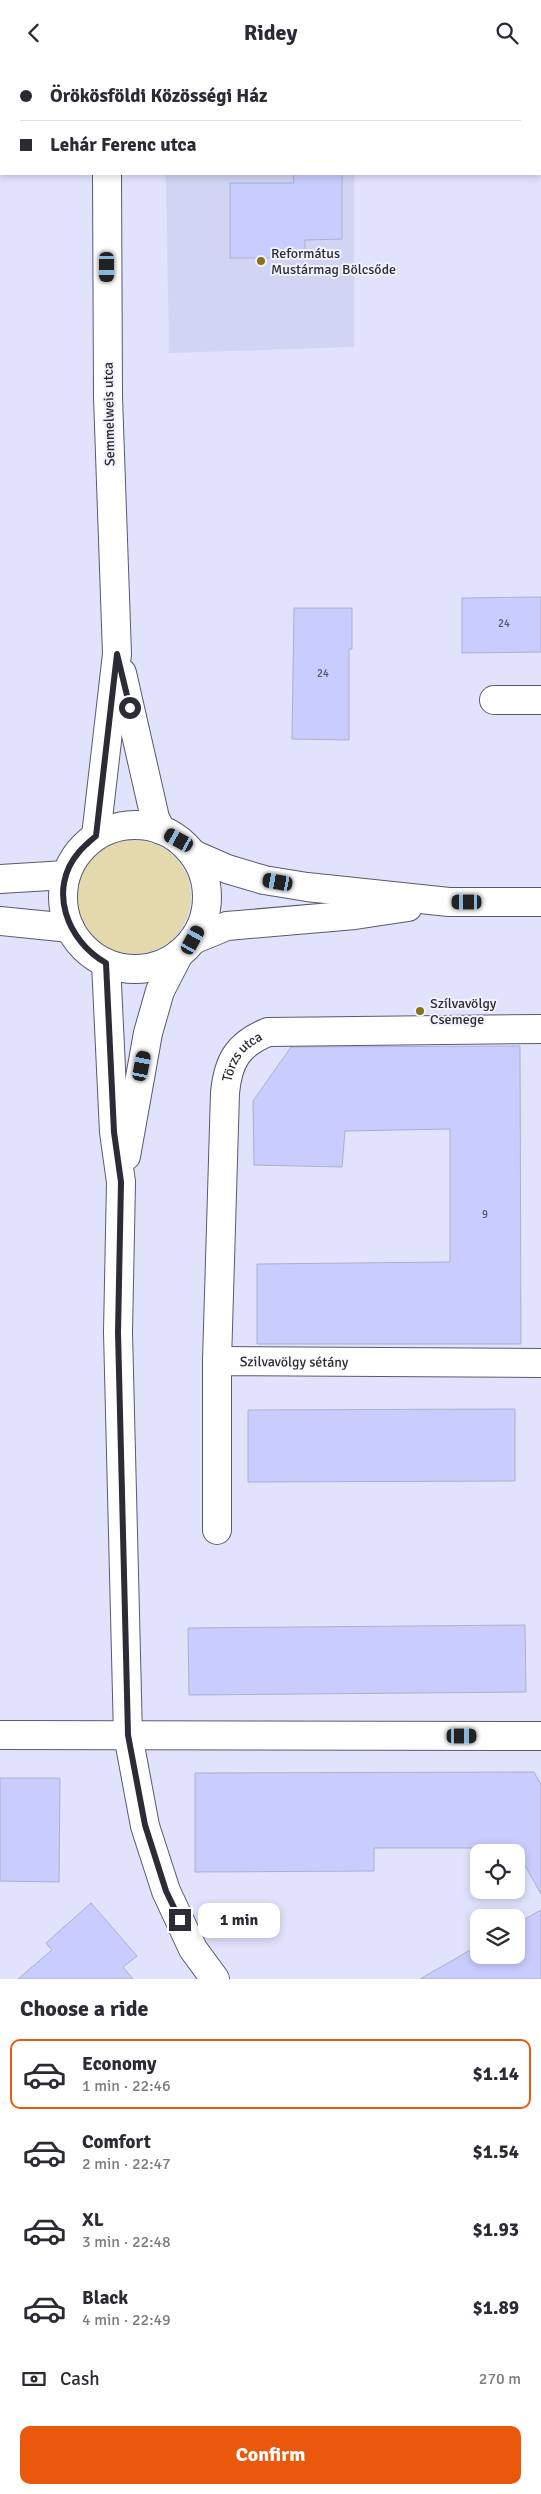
<!DOCTYPE html>
<html lang="en">
<head>
<meta charset="utf-8">
<style>
	body { margin:0; font-family:Signika,sans-serif; background:#f2f2f3; color:#2b2b33; height:100vh; display:flex; flex-direction:column; font-size:19px; white-space:nowrap }
	* { box-sizing:border-box; margin:0 }
	p { font-size:16px; color:#7c7c81 }
	.icon { flex:none; width:28px; height:28px; fill:none; stroke:currentColor; stroke-width:2; stroke-linecap:round; stroke-linejoin:round }
	.map { position:relative; height:1914px; overflow:hidden }
	.details { display:flex; flex-direction:column; background:#fff; flex:1 }
	.details>* { flex:none }
	.hud { position:absolute; left:0px; top:0px; width:541px; height:110px; box-shadow:0 2px 8px #0003; display:grid; align-content:center; height:110px; padding:0 20px; background:#fff }
	.fabs { position:absolute; left:470px; top:1779px; display:grid; gap:10px }
	.fabs a { display:grid; place-items:center; width:55px; height:55px; border-radius:10px; background:#fff; box-shadow:0 2px 8px #0003; font-size:25px }
	.end { position:absolute; width:22px; height:22px; margin:-11px; border:6px solid #2b2c35; background:#fff; box-shadow:0 0 0 2px #fff }
	.from { border-radius:50% }
	.bubble { position:absolute; height:35px; border-radius:10px; background:#fff; box-shadow:0 2px 8px #0003; font-size:16px; font-weight:700; line-height:35px; text-align:center }
	.car { position:absolute; width:15px; height:30px; margin:-15px -8px; border-radius:6px; box-shadow:0 0 4px 1px #0007; background:linear-gradient(#222 24%,#8ab4d8 0 40%,#222 0 76%,#8ab4d8 0 86%,#222 0) }
	.hud b { display:flex; align-items:center; gap:18px; height:48px; font-size:19px }
	.hud b+b { border-top:1px solid #e1e1e2 }
	.hud i { width:12px; height:12px; background:#2b2b33 }
	ul { padding:0; list-style:none }
	li { display:flex; align-items:center; gap:15px; height:70px; margin:0 10px 8px; padding:0 10px; border:2px solid transparent; border-radius:10px }
	li div { flex:1 }
	li b { display:block; font-size:19px }
	li em { font-style:normal; font-weight:700 }
	li.active { border-color:#ea580c }
	li>.icon { width:45px; height:45px; stroke-width:1.5 }
	h2 { padding:0 20px; font-size:22px; line-height:60px }
	.pay { display:flex; align-items:center; gap:12px; height:55px; padding:0 20px; font-size:19px }
	.pay p { margin-inline-start:auto }
	.button { display:flex; gap:10px; margin-top:auto; padding:10px 20px }
	.button a { flex:1; height:58px; border-radius:10px; background:#ea580c; color:#fff; font-size:20px; font-weight:700; line-height:58px; text-align:center }
	header { display:flex; justify-content:space-between; align-items:center; height:65px; padding:0 20px; background:#fff; font-size:22px; font-weight:700 }
	.map>svg:first-child { display:block }
	.built { fill:#d1d4f3 }
	.green { fill:#e4d9ad }
	.building { fill:#c9ccfe; stroke:#aeb0c8 }
	.lines { fill:none; stroke-linecap:round; stroke-linejoin:round }
	.minor-casing { stroke:#595a70; stroke-width:30 }
	.minor { stroke:#fff; stroke-width:28 }
	.route { stroke:#2b2c35; stroke-width:6 }
	.poi-dot { fill:#877214; stroke:#f1f2fc; stroke-width:2 }
	.labels { text-anchor:middle; dominant-baseline:central; stroke-width:4; stroke-linejoin:round; paint-order:stroke }
	.number-label { font-size:11px; fill:#525467 }
	.poi-label { font-size:14px; fill:#2b2c35; stroke:#f1f2fc; text-anchor:start }
	.street-label { font-size:14px; fill:#2b2c35; stroke:#f1f2fc }
</style>
</head>
<body>
<header><svg class="icon" aria-label="back" viewBox="0 0 24 24"><path d="M15 5l-7 7 7 7"/></svg>Ridey<svg class="icon" aria-label="search" viewBox="0 0 24 24"><circle cx="10" cy="10" r="6"/><path d="M15 15l6 6"/></svg></header>
<div class="map">
<svg width="541" height="1914" viewBox="0 0 541 1914">
	<rect width="100%" height="100%" fill="#e1e3fd"/>
	<!-- built -->
	<g class="built">
		<path d="M 164,0 L 355,0 L 355,1 Z"/>
		<path d="M 166,109 L 354,109 L 354,282 L 169,288 Z"/>
	</g>
	<!-- green -->
	<circle class="green" cx="134" cy="832" r="57"/>
	<!-- building -->
	<g class="building">
		<path d="M 293,109 L 342,109 L 342,174 L 305,175 L 305,193 L 230,193 L 230,118 L 294,118 Z"/>
		<path d="M 541,532 L 541,587 L 462,588 L 462,533 Z"/>
		<path d="M 294,543 L 352,543 L 352,584 L 349,584 L 349,675 L 292,674 Z"/>
		<path d="M 520,981 L 521,1279 L 257,1279 L 257,1199 L 450,1197 L 450,1064 L 345,1066 L 342,1102 L 254,1100 L 253,1036 L 291,982 Z"/>
		<path d="M 515,1344 L 515,1416 L 248,1417 L 248,1345 Z"/>
		<path d="M 525,1560 L 526,1627 L 189,1630 L 188,1563 Z"/>
		<path d="M 534,1707 L 541,1720 L 541,1829 L 515,1783 L 374,1783 L 374,1806 L 195,1807 L 195,1708 Z"/>
		<path d="M 0,1713 L 60,1713 L 59,1817 L 0,1816 Z"/>
		<path d="M 91,1838 L 137,1891 L 123,1902 L 133,1914 L 18,1914 L 52,1885 L 46,1878 Z"/>
		<path d="M 541,1845 L 541,1914 L 420,1914 L 479,1880 L 479,1890 L 516,1890 L 516,1859 Z"/>
	</g>
	<g class="lines">
		<!-- minor casing -->
		<g class="minor-casing">
			<g id="minor">
				<path d="M 96,0 L 97,1"/>
				<path d="M 450,0 L 451,1"/>
				<path d="M 540,5 L 541,5"/>
				<path d="M 122,608 L 155,753 L 161,765"/>
				<path d="M 494,635 L 541,635"/>
				<circle cx="135" cy="832" r="72"/>
				<path d="M 96,771 L 117,589 L 108,332 L 107,109"/>
				<path d="M 193,789 L 227,804 L 264,815 L 307,822 L 449,837 L 541,837"/>
				<path d="M 0,814 L 66,810"/>
				<path d="M 0,856 L 70,863"/>
				<path d="M 193,875 L 227,861 L 355,850 L 408,842"/>
				<path d="M 106,898 L 114,1067 L 121,1117 L 118,1267 L 128,1670 L 145,1761 L 166,1826 L 193,1884 L 215,1914"/>
				<path d="M 126,1091 L 148,968 L 160,926 L 179,889"/>
				<path id="s1" d="M 217,1296 L 225,1028 C 228,996 238,979 268,967 L 541,964"/>
				<path id="s2" d="M 217,1465 L 217,1296 L 541,1298"/>
				<path d="M 0,1670 L 541,1671"/>
			</g>
		</g>
		<!-- minor -->
		<use href="#minor" class="minor"/>
	</g>
	<g class="lines">
		<!-- route -->
		<path class="route" d="M 130,643 L 117,589 L 96,771 C 90,776 84,781 79,787 C 47,824 67,876 106,898 L 114,1067 L 121,1117 L 118,1267 L 128,1670 L 145,1760 L 166,1826 L 180,1855"/>
	</g>
	<!-- markers -->
	<g class="poi-dot">
		<circle cx="261" cy="196" r="5"/>
		<circle cx="420" cy="946" r="5"/>
	</g>
	<g class="labels">
		<!-- number labels -->
		<g class="number-label">
			<text x="504" y="558">24</text>
			<text x="323" y="608">24</text>
			<text x="485" y="1149">9</text>
		</g>
		<!-- poi labels -->
		<g class="poi-label">
			<text x="271" y="188">Református<tspan x="271" dy="16">Mustármag Bölcsőde</tspan></text>
			<text x="430" y="938">Szílvavölgy<tspan x="430" dy="16">Csemege</tspan></text>
		</g>
		<!-- street labels -->
		<g class="street-label">
			<text transform="translate(109 349) rotate(-91)">Semmelweis utca</text>
			<text stroke="none"><textPath href="#s1" startOffset="310">Törzs utca</textPath></text>
			<text stroke="none"><textPath href="#s2" startOffset="246">Szilvavölgy sétány</textPath></text>
		</g>
	</g>
</svg>
<div class="fabs">
<a><svg class="icon" aria-label="locate" viewBox="0 0 24 24"><circle cx="12" cy="12" r="6"/><path d="M12 2v4M12 18v4M2 12h4M18 12h4"/></svg></a>
<a><svg class="icon" aria-label="layers" viewBox="0 0 24 24"><path d="M12 4l9 5-9 5-9-5zM3 14l9 5 9-5"/></svg></a>
</div>
<i class="end from" style="left:130px;top:643px"></i>
<i class="end" style="left:180px;top:1855px"></i>
<div class="bubble" style="left:198px;top:1838px;width:82px">1 min</div>
<i class="car" style="left:107px;top:202px;rotate:180deg"></i>
<i class="car" style="left:179px;top:775px;rotate:299deg"></i>
<i class="car" style="left:278px;top:817px;rotate:280deg"></i>
<i class="car" style="left:467px;top:837px;rotate:270deg"></i>
<i class="car" style="left:193px;top:875px;rotate:29deg"></i>
<i class="car" style="left:142px;top:1001px;rotate:11deg"></i>
<i class="car" style="left:462px;top:1671px;rotate:90deg"></i>
<div class="hud">
<b><i class="from"></i>Örökösföldi Közösségi Ház</b>
<b><i></i>Lehár Ferenc utca</b>
</div>
</div>
<section class="details">
<h2>Choose a ride</h2>
<ul>
<li class="active"><svg class="icon" aria-label="car" viewBox="0 0 24 24"><path d="M5 17H2v-5l4-1 3-4h7l3 4 3 1v5h-3M9 17h6M6 11h13"/><circle cx="7" cy="17" r="2"/><circle cx="17" cy="17" r="2"/></svg><div><b>Economy</b><p>1 min · 22:46</p></div><em>$1.14</em></li>
<li><svg class="icon" aria-label="car" viewBox="0 0 24 24"><path d="M5 17H2v-5l4-1 3-4h7l3 4 3 1v5h-3M9 17h6M6 11h13"/><circle cx="7" cy="17" r="2"/><circle cx="17" cy="17" r="2"/></svg><div><b>Comfort</b><p>2 min · 22:47</p></div><em>$1.54</em></li>
<li><svg class="icon" aria-label="car" viewBox="0 0 24 24"><path d="M5 17H2v-5l4-1 3-4h7l3 4 3 1v5h-3M9 17h6M6 11h13"/><circle cx="7" cy="17" r="2"/><circle cx="17" cy="17" r="2"/></svg><div><b>XL</b><p>3 min · 22:48</p></div><em>$1.93</em></li>
<li><svg class="icon" aria-label="car" viewBox="0 0 24 24"><path d="M5 17H2v-5l4-1 3-4h7l3 4 3 1v5h-3M9 17h6M6 11h13"/><circle cx="7" cy="17" r="2"/><circle cx="17" cy="17" r="2"/></svg><div><b>Black</b><p>4 min · 22:49</p></div><em>$1.89</em></li>
</ul>
<div class="pay"><svg class="icon" aria-label="cash" viewBox="0 0 24 24"><path d="M3 7h18v10H3z"/><circle cx="12" cy="12" r="2"/></svg>Cash<p>270 m</p></div>
<div class="button"><a>Confirm</a></div>
</section>
</body>
</html>
